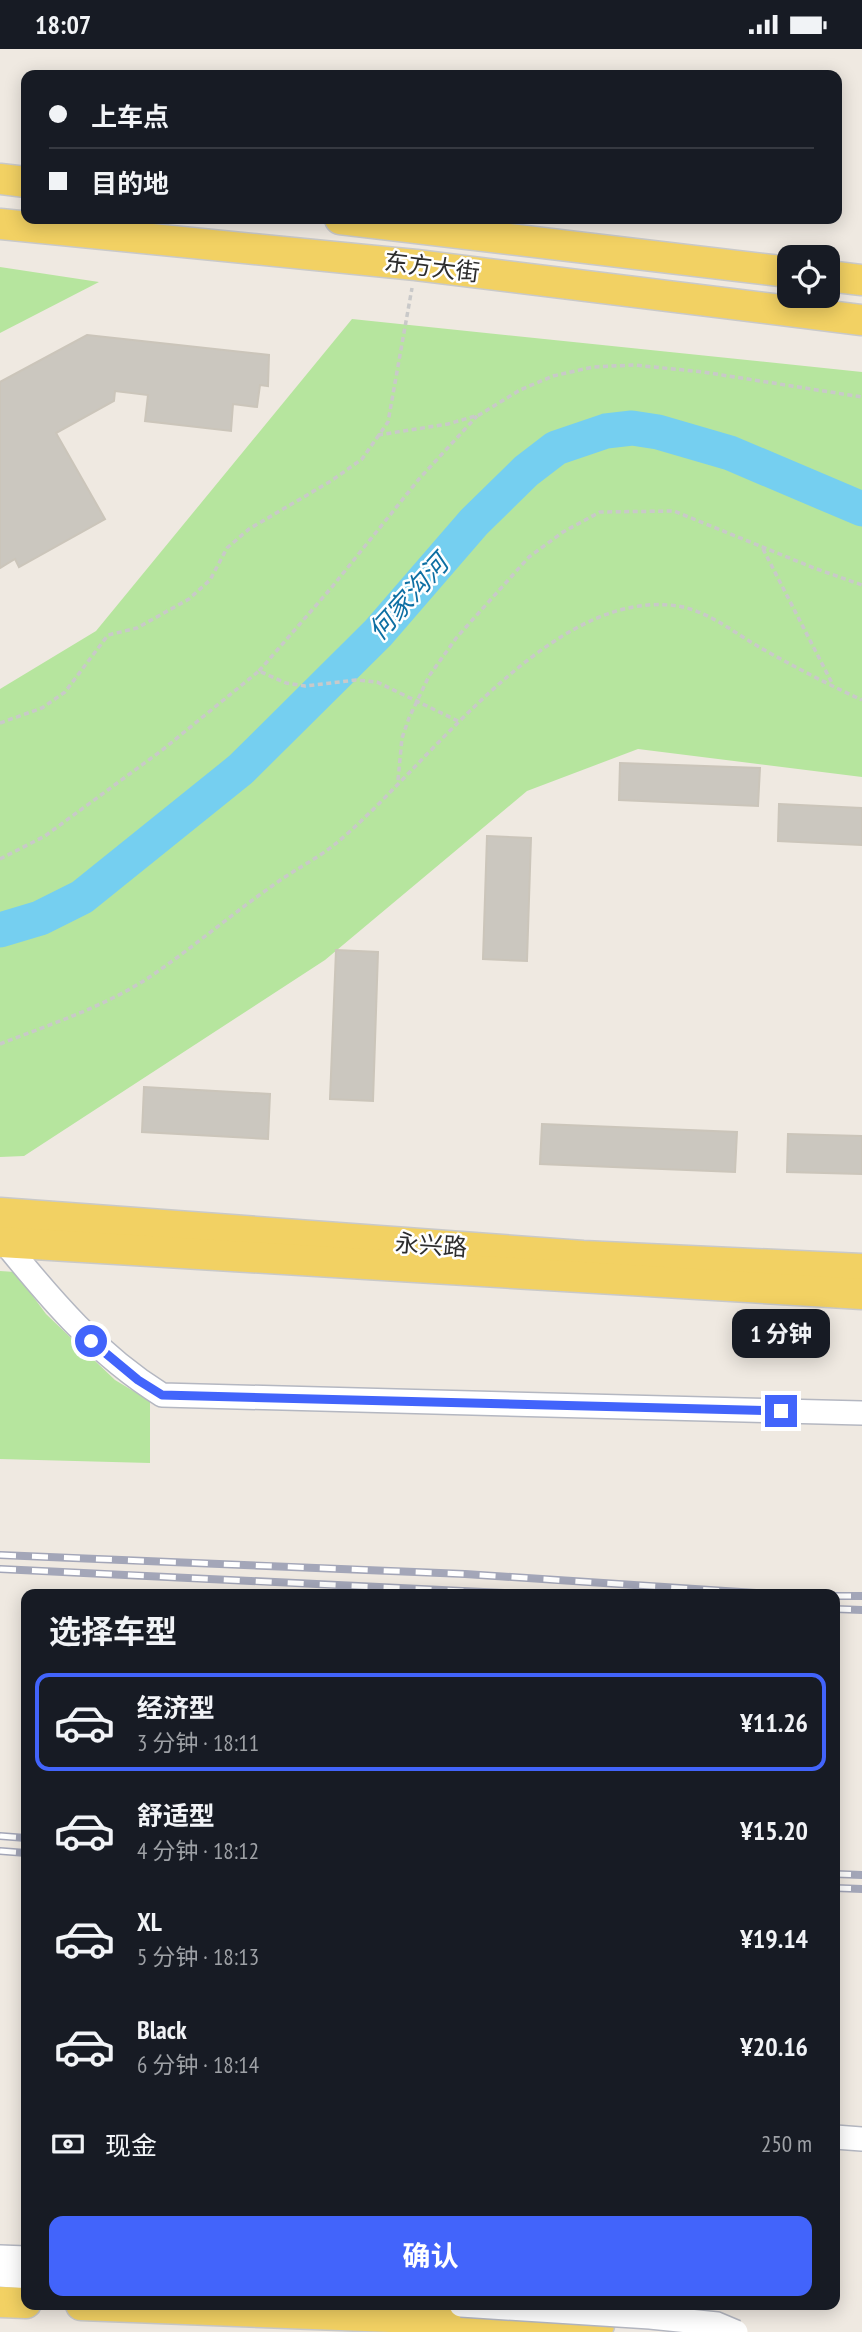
<!DOCTYPE html>
<html lang="zh">
<head>
<meta charset="utf-8">
<style>
	body { margin:0; font-family:"PT Sans Narrow","Noto Sans SC",sans-serif; background:#20242c; color:#f1f3f6; height:100vh; display:flex; flex-direction:column; font-size:26px; white-space:nowrap }
	* { box-sizing:border-box; margin:0 }
	p { font-size:23px; color:#9ea1a6 }
	.icon { flex:none; width:38px; height:38px; fill:none; stroke:currentColor; stroke-width:2; stroke-linecap:round; stroke-linejoin:round }
	.map { position:relative; flex:1; overflow:hidden }
	.sheet { position:absolute; left:21px; top:1540px; width:819px; height:721px; display:flex; flex-direction:column; background:#171b24; border-radius:14px; box-shadow:0 4px 18px #0003 }
	.sheet>* { flex:none }
	.banner { position:absolute; left:21px; top:21px; width:821px; height:154px; border-radius:14px; box-shadow:0 4px 18px #0003; display:grid; align-content:center; height:154px; padding:0 28px; background:#171b24 }
	.tools { position:absolute; left:777px; top:196px; display:grid; gap:14px }
	.tools a { display:grid; place-items:center; width:63px; height:63px; border-radius:14px; background:#171b24; box-shadow:0 4px 18px #0003; font-size:35px }
	.end { position:absolute; width:32px; height:32px; margin:-16px; border:9px solid #4264fb; background:#fff; box-shadow:0 0 0 4px #fff }
	.from { border-radius:50% }
	.bubble { position:absolute; height:49px; border-radius:14px; background:#171b24; box-shadow:0 4px 18px #0003; font-size:23px; font-weight:700; line-height:49px; text-align:center }
	.banner b { display:flex; align-items:center; gap:24px; height:66px; font-size:26px }
	.banner b+b { border-top:2px solid #363941 }
	.banner i { width:18px; height:18px; background:#f1f3f6 }
	ul { padding:0; list-style:none }
	li { display:flex; align-items:center; gap:21px; height:98px; margin:0 14px 10px; padding:0 14px; border:4px solid transparent; border-radius:14px }
	li div { flex:1 }
	li b { display:block; font-size:26px }
	li em { font-style:normal; font-weight:700 }
	li.active { border-color:#4264fb }
	li>.icon { width:63px; height:63px; stroke-width:1.5 }
	h2 { padding:0 28px; font-size:32px; line-height:84px }
	.pay { display:flex; align-items:center; gap:18px; height:77px; padding:0 28px; font-size:26px }
	.pay p { margin-inline-start:auto }
	.cta { display:flex; gap:14px; margin-top:auto; padding:14px 28px }
	.cta a { flex:1; height:80px; border-radius:14px; background:#4264fb; color:#fff; font-size:28px; font-weight:700; line-height:80px; text-align:center }
	.status { display:flex; justify-content:space-between; align-items:center; height:49px; padding:0 35px; background:#171b24; direction:ltr }
	.status svg { height:19px; fill:currentColor }
	.map>svg:first-child { display:block }
	.green { fill:#b6e59e }
	.lines { fill:none; stroke-linecap:round; stroke-linejoin:round }
	.river { stroke:#75cff0; stroke-width:35 }
	.building { fill:#cbc7bf; stroke:#cbc5ba; stroke-width:2 }
	.minor-casing { stroke:#b4b7c1; stroke-width:26 }
	.major-casing { stroke:#c9c9c9; stroke-width:33 }
	.path { stroke:#c9c9c9; stroke-width:3.5; stroke-dasharray:5 3.5; stroke-linecap:butt }
	.minor { stroke:#fff; stroke-width:23 }
	.major { stroke:#f2d163; stroke-width:30 }
	.rail-casing { stroke:#a3a6b8; stroke-width:8 }
	.rail { stroke:#fff; stroke-width:5; stroke-dasharray:16; stroke-linecap:butt }
	.minor-bridge-casing { stroke:#b4b7c1; stroke-width:26; stroke-linecap:butt }
	.minor-bridge { stroke:#fff; stroke-width:23 }
	.route { stroke:#4264fb; stroke-width:9 }
	.labels { text-anchor:middle; dominant-baseline:central; stroke-width:5; stroke-linejoin:round; paint-order:stroke }
	.street-label { font-size:24px; fill:#2e2e2e; stroke:#fff }
	.water-label { font-size:26px; font-style:italic; fill:#0d6fa3; stroke:#fff }
</style>
</head>
<body>
<div class="status"><b>18:07</b><svg viewBox="0 0 49 12"><path d="M0 12V9h3v3zM5 12V6h3v6zM10 12V3h3v9zM15 12V0h3v12zM26 1h20v11H26zM47 4h2v5h-2z"/></svg></div>
<div class="map">
<svg width="862" height="2283" viewBox="0 0 862 2283">
	<rect width="100%" height="100%" fill="#efe9e1"/>
	<!-- green -->
	<g class="green">
		<path d="M 0,218 L 99,233 L 0,284 Z"/>
		<path d="M 352,270 L 862,323 L 862,728 L 638,700 L 527,742 L 325,911 L 24,1107 L 0,1108 L 0,640 L 96,582 Z"/>
		<path d="M 0,1222 L 15,1223 L 46,1265 L 115,1331 L 150,1352 L 150,1414 L 0,1410 Z"/>
	</g>
	<g class="lines">
		<!-- river -->
		<path class="river" d="M 0,881 L 40,869 L 82,848 L 241,720 L 378,584 L 474,473 L 526,422 L 556,399 L 606,382 L 632,379 L 658,383 L 730,404 L 862,460"/>
	</g>
	<!-- building -->
	<g class="building">
		<path d="M 87,286 L 269,306 L 268,337 L 260,336 L 257,358 L 233,355 L 231,382 L 145,372 L 148,346 L 115,342 L 114,352 L 56,384 L 105,470 L 19,518 L 15,510 L 0,519 L 0,333 Z"/>
		<path d="M 620,714 L 760,719 L 758,757 L 619,751 Z"/>
		<path d="M 779,755 L 862,759 L 862,796 L 778,792 Z"/>
		<path d="M 487,787 L 531,789 L 527,912 L 483,910 Z"/>
		<path d="M 336,901 L 378,903 L 373,1052 L 330,1050 Z"/>
		<path d="M 144,1038 L 270,1045 L 268,1090 L 142,1083 Z"/>
		<path d="M 542,1075 L 737,1083 L 735,1123 L 540,1115 Z"/>
		<path d="M 788,1085 L 862,1087 L 862,1125 L 787,1123 Z"/>
	</g>
	<g class="lines">
		<!-- minor casing -->
		<g class="minor-casing">
			<g id="minor">
				<path d="M 5,1194 C 52,1252 98,1306 162,1346 L 862,1364"/>
				<path d="M 835,2088 L 862,2090"/>
				<path d="M 0,2208 L 26,2209"/>
				<path d="M 0,2226 L 26,2228"/>
			</g>
		</g>
		<!-- major casing -->
		<g class="major-casing">
			<g id="major">
				<path d="M 0,130 L 26,133"/>
				<path d="M 340,170 L 789,223"/>
				<path d="M 0,175 L 416,216 L 862,271"/>
				<path d="M 828,227 L 862,231"/>
				<path d="M 0,1164 L 583,1207 L 862,1220"/>
				<path d="M 0,1193 L 862,1245"/>
				<path d="M 0,2253 L 26,2254"/>
				<path d="M 81,2256 L 599,2276"/>
			</g>
		</g>
		<!-- path -->
		<g class="path">
			<path d="M 378,386 L 448,375 L 479,366 L 520,341 L 553,327 L 593,318 L 634,316 L 703,323 L 862,348"/>
			<path d="M 763,500 L 833,636"/>
			<path d="M 259,622 L 332,538 L 419,430 L 477,367"/>
			<path d="M 0,674 L 42,659 L 65,643 L 108,586 L 137,579 L 189,550 L 210,531 L 227,499 L 249,480 L 331,432 L 362,410 L 388,373 L 412,239"/>
			<path d="M 398,731 L 402,689 L 409,669 L 429,627 L 457,588 L 529,508 L 563,483 L 600,463 L 674,462 L 814,519 L 862,536"/>
			<path d="M 0,810 L 45,787 L 161,702 L 259,622 L 286,634 L 305,637 L 356,631 L 377,633 L 460,673"/>
			<path d="M 0,995 C 48,976 101,959 145,931 C 189,902 229,867 272,837 C 292,822 315,811 334,796 C 423,724 543,546 669,556 C 703,558 730,581 759,598 C 793,617 827,635 862,651"/>
		</g>
		<!-- minor -->
		<use href="#minor" class="minor"/>
		<!-- major -->
		<use href="#major" class="major"/>
		<!-- rail casing -->
		<g class="rail-casing">
			<g id="rail">
				<path d="M 0,1506 L 465,1525 L 773,1545"/>
				<path d="M 0,1520 L 524,1545"/>
				<path d="M 835,1547 L 862,1547"/>
				<path d="M 835,1560 L 862,1561"/>
				<path d="M 0,1787 L 26,1789"/>
				<path d="M 0,1802 L 26,1804"/>
				<path d="M 835,1825 L 862,1826"/>
				<path d="M 835,1839 L 862,1840"/>
			</g>
		</g>
		<!-- rail -->
		<use href="#rail" class="rail"/>
		<!-- minor-bridge casing -->
		<g class="minor-bridge-casing">
			<path id="minor-bridge" d="M 461,2256 L 650,2268 L 717,2275 L 736,2283"/>
		</g>
		<!-- minor-bridge -->
		<use href="#minor-bridge" class="minor-bridge"/>
	</g>
	<g class="lines">
		<!-- route -->
		<path class="route" d="M 91,1292 L 138,1331 L 162,1346 L 781,1362"/>
	</g>
	<g class="labels">
		<!-- street labels -->
		<g class="street-label">
			<text transform="translate(432 218) rotate(7)">东方大街</text>
			<text transform="translate(431 1196) rotate(4)">永兴路</text>
		</g>
		<!-- water labels -->
		<g class="water-label">
			<text transform="translate(408 548) rotate(-48)">何家沟河</text>
		</g>
	</g>
</svg>
<div class="tools">
<a><svg class="icon" aria-label="locate" viewBox="0 0 24 24"><circle cx="12" cy="12" r="6"/><path d="M12 2v4M12 18v4M2 12h4M18 12h4"/></svg></a>
</div>
<i class="end from" style="left:91px;top:1292px"></i>
<i class="end" style="left:781px;top:1362px"></i>
<div class="bubble" style="left:732px;top:1260px;width:98px">1 分钟</div>
<div class="banner">
<b><i class="from"></i>上车点</b>
<b><i></i>目的地</b>
</div>
<section class="sheet">
<h2>选择车型</h2>
<ul>
<li class="active"><svg class="icon" aria-label="car" viewBox="0 0 24 24"><path d="M5 17H2v-5l4-1 3-4h7l3 4 3 1v5h-3M9 17h6M6 11h13"/><circle cx="7" cy="17" r="2"/><circle cx="17" cy="17" r="2"/></svg><div><b>经济型</b><p>3 分钟 · 18:11</p></div><em>¥11.26</em></li>
<li><svg class="icon" aria-label="car" viewBox="0 0 24 24"><path d="M5 17H2v-5l4-1 3-4h7l3 4 3 1v5h-3M9 17h6M6 11h13"/><circle cx="7" cy="17" r="2"/><circle cx="17" cy="17" r="2"/></svg><div><b>舒适型</b><p>4 分钟 · 18:12</p></div><em>¥15.20</em></li>
<li><svg class="icon" aria-label="car" viewBox="0 0 24 24"><path d="M5 17H2v-5l4-1 3-4h7l3 4 3 1v5h-3M9 17h6M6 11h13"/><circle cx="7" cy="17" r="2"/><circle cx="17" cy="17" r="2"/></svg><div><b>XL</b><p>5 分钟 · 18:13</p></div><em>¥19.14</em></li>
<li><svg class="icon" aria-label="car" viewBox="0 0 24 24"><path d="M5 17H2v-5l4-1 3-4h7l3 4 3 1v5h-3M9 17h6M6 11h13"/><circle cx="7" cy="17" r="2"/><circle cx="17" cy="17" r="2"/></svg><div><b>Black</b><p>6 分钟 · 18:14</p></div><em>¥20.16</em></li>
</ul>
<div class="pay"><svg class="icon" aria-label="cash" viewBox="0 0 24 24"><path d="M3 7h18v10H3z"/><circle cx="12" cy="12" r="2"/></svg>现金<p>250 m</p></div>
<div class="cta"><a>确认</a></div>
</section>
</div>
</body>
</html>
